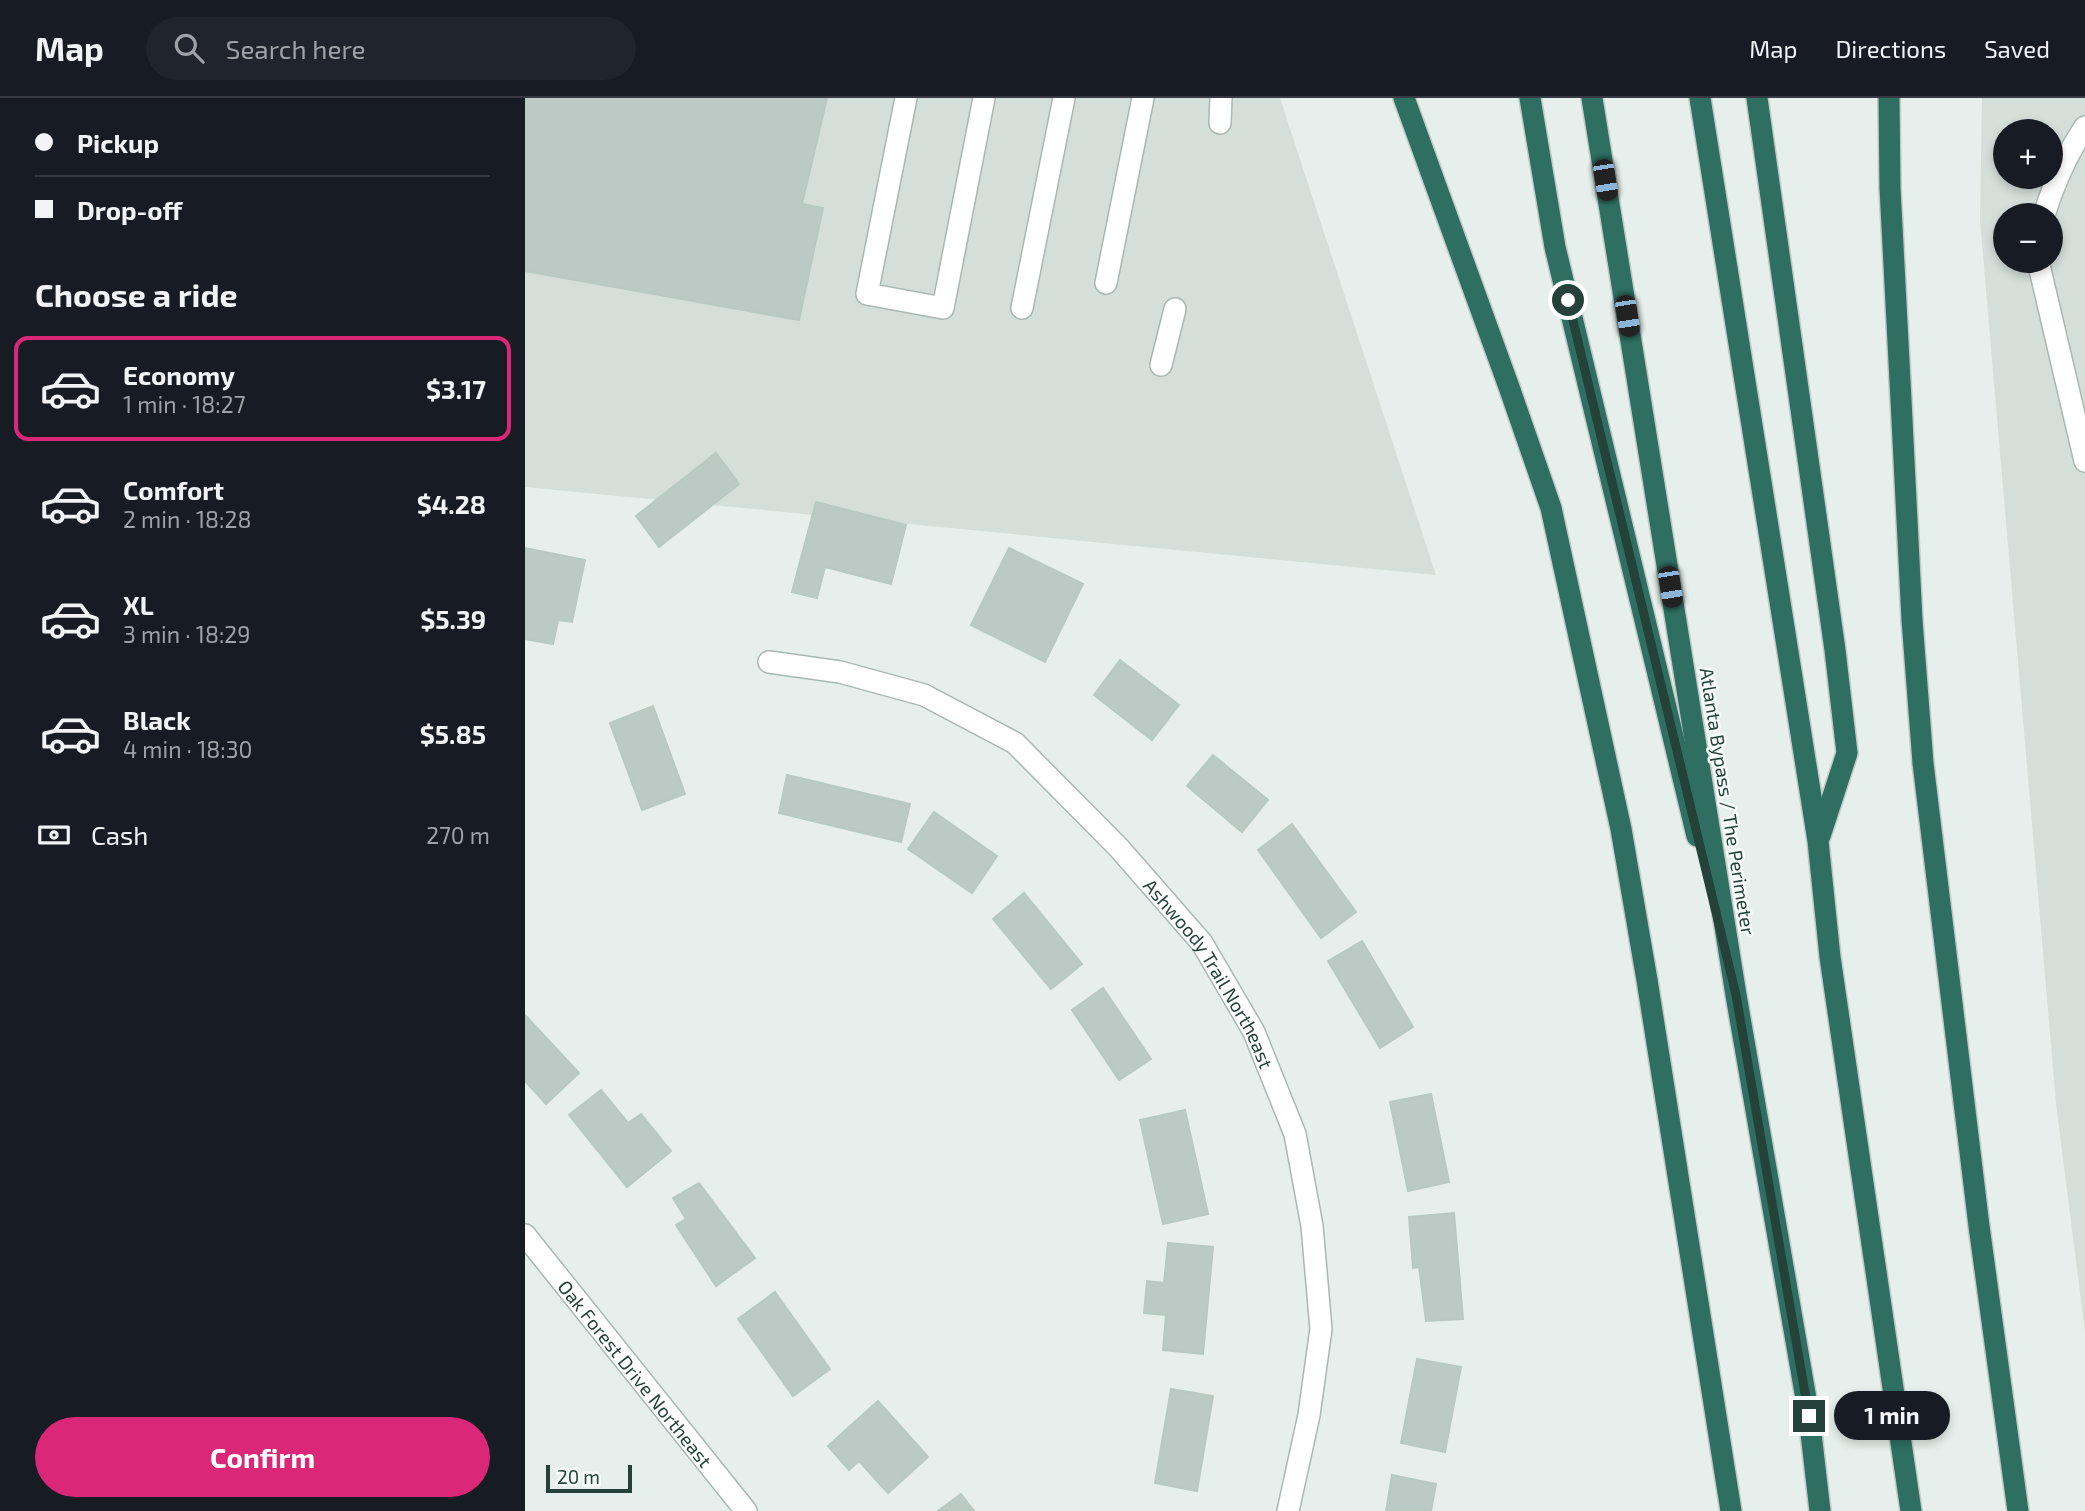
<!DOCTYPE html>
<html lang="en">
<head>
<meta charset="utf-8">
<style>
	body { margin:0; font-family:"Exo 2",sans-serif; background:#20242c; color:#f1f3f6; height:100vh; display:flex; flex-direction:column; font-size:26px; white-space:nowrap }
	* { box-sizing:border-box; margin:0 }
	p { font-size:23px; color:#9ea1a6 }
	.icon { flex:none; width:38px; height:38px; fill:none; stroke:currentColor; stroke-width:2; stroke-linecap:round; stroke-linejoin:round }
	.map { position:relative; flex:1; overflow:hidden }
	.drawer { display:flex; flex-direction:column; background:#171b24; width:525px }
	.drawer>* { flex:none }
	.hud { display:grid; align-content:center; height:154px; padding:0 35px; background:#171b24 }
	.controls { position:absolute; left:1468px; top:21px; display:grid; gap:14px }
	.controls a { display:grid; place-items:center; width:70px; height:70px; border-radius:50%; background:#171b24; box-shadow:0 4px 10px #0003; font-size:35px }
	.scale { position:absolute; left:21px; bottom:18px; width:86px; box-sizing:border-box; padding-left:7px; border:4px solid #24423a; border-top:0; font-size:19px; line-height:24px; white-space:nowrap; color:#24423a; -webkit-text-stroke:5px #f7fbf9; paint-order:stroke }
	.end { position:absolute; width:32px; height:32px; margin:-16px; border:9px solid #24423a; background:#fff; box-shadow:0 0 0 4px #fff }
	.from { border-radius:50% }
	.bubble { position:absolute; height:49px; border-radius:24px; background:#171b24; box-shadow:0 4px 10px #0003; font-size:23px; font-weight:700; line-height:49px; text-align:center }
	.car { position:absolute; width:21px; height:42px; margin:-21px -10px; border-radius:9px; box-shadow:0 0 5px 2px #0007; background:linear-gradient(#222 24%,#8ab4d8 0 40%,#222 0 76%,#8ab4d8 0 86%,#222 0) }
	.hud b { display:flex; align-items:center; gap:24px; height:66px; font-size:26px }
	.hud b+b { border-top:2px solid #363941 }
	.hud i { width:18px; height:18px; background:#f1f3f6 }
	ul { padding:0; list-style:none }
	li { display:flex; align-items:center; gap:21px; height:105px; margin:0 14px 10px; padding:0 21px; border:4px solid transparent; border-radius:14px }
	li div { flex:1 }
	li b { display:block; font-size:26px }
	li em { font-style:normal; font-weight:700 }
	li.current { border-color:#db2777 }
	li>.icon { width:63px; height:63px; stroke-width:1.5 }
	h2 { padding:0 35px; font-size:32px; line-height:84px }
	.pay { display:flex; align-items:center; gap:18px; height:77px; padding:0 35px; font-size:26px }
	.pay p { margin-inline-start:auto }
	.button { display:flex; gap:14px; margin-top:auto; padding:14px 35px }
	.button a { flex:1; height:80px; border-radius:42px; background:#db2777; color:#fff; font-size:28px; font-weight:700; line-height:80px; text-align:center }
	header { display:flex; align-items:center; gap:42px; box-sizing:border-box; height:98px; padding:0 35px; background:#171b24; border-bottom:2px solid #363941 }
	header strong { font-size:33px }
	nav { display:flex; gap:38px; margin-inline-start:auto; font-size:24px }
	.search { width:490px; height:63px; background:#20242c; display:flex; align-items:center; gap:18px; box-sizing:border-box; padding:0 24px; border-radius:38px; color:#9ea1a6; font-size:26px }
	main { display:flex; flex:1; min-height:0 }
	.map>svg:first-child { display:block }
	.built { fill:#d4dfda; fill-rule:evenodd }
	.building { fill:#bbcac4; stroke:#b8c9c2; stroke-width:2 }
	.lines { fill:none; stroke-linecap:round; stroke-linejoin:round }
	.minor-casing { stroke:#a8b8b2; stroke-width:24 }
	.highway-casing { stroke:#c2cac8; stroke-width:24 }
	.minor { stroke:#fff; stroke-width:21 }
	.highway { stroke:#2f6f62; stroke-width:21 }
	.route { stroke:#24423a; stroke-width:9 }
	.labels { text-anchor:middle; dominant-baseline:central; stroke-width:5; stroke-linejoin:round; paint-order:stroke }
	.street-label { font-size:19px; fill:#24423a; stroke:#f7fbf9 }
</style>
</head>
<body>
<header>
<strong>Map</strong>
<div class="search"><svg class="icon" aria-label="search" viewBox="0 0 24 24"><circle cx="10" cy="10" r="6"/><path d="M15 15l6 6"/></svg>Search here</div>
<nav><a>Map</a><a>Directions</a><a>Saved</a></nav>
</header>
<main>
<section class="drawer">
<div class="hud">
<b><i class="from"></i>Pickup</b>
<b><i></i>Drop-off</b>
</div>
<h2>Choose a ride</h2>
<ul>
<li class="current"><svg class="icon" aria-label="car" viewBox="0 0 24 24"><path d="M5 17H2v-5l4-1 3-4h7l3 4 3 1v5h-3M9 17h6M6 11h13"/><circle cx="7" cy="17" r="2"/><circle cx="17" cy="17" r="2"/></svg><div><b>Economy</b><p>1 min · 18:27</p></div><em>$3.17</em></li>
<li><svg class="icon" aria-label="car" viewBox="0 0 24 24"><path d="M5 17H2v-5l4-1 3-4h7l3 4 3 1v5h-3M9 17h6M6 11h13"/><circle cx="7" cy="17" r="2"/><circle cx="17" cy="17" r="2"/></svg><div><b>Comfort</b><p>2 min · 18:28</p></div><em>$4.28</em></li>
<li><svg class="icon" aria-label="car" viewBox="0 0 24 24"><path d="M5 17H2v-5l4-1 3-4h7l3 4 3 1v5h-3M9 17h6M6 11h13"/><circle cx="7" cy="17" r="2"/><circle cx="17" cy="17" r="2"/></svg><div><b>XL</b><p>3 min · 18:29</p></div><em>$5.39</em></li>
<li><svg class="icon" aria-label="car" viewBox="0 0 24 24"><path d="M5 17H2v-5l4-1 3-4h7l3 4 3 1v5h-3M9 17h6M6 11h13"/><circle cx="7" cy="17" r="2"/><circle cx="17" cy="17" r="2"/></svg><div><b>Black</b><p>4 min · 18:30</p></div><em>$5.85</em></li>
</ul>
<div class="pay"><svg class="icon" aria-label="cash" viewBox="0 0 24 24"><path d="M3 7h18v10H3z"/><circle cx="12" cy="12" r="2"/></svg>Cash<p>270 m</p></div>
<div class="button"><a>Confirm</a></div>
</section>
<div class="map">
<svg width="1560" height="1413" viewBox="0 0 1560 1413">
	<rect width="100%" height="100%" fill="#e6efeb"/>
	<!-- built -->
	<g class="built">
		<path d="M 0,0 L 755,0 L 911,477 L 0,389 Z"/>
		<path d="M 1457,0 L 1560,0 L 1560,1234 L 1531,1005 L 1455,122 ZM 1480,33 L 1526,33 L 1526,79 L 1480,79 ZM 1480,117 L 1526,117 L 1526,163 L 1480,163 Z"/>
	</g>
	<!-- building -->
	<g class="building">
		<path d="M 0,0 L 302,0 L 277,106 L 298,110 L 274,222 L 0,173 Z"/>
		<path d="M 191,355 L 214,386 L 134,449 L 111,418 Z"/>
		<path d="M 291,404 L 381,427 L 366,486 L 300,469 L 292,500 L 267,494 Z"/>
		<path d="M 0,450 L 60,462 L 47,524 L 33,522 L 28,546 L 0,541 Z"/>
		<path d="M 484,450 L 558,486 L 520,564 L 446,527 Z"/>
		<path d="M 595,562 L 654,607 L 627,642 L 569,597 Z"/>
		<path d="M 128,608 L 160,696 L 117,712 L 85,625 Z"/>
		<path d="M 688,657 L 743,702 L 717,734 L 662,688 Z"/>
		<path d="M 262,677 L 385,706 L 376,744 L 254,715 Z"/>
		<path d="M 409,714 L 472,758 L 447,795 L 383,751 Z"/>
		<path d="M 767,726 L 831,814 L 796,840 L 733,752 Z"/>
		<path d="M 499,795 L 557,866 L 526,891 L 468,821 Z"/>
		<path d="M 837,843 L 888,929 L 855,950 L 803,863 Z"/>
		<path d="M 578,890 L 626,961 L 594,982 L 547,912 Z"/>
		<path d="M 0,917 L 54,975 L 21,1006 L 0,983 Z"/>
		<path d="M 76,992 L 103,1025 L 116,1016 L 146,1053 L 102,1089 L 44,1017 Z"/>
		<path d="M 906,996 L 924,1084 L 883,1093 L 865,1004 Z"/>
		<path d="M 660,1012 L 683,1116 L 638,1126 L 615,1022 Z"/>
		<path d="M 174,1085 L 230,1160 L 191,1188 L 151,1127 L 161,1121 L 148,1100 Z"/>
		<path d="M 929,1115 L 938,1221 L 901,1223 L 894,1169 L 888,1170 L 884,1119 Z"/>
		<path d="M 643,1145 L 688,1149 L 678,1256 L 638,1252 L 641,1217 L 619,1215 L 622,1183 L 639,1185 Z"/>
		<path d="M 250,1194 L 305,1271 L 268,1298 L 213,1221 Z"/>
		<path d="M 892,1261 L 936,1269 L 920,1354 L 876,1345 Z"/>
		<path d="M 646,1291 L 688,1298 L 672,1393 L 630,1385 Z"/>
		<path d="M 353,1303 L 403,1359 L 363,1395 L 334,1363 L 324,1372 L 303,1348 Z"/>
		<path d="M 867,1377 L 911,1386 L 906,1413 L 861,1413 Z"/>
		<path d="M 436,1396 L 449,1413 L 413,1413 Z"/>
	</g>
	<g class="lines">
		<!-- minor casing -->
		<g class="minor-casing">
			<g id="minor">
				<path d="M 381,0 L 342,196 L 418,210 L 459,0"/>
				<path d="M 695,25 L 696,0"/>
				<path d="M 1519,117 C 1529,85 1541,57 1560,29"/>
				<path d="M 1513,163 L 1560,363"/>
				<path d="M 581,185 L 618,0"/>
				<path d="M 497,210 L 539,0"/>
				<path d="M 636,267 L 650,211"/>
				<path id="s1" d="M 244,564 L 315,574 L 399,597 L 490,645 L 594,750 L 677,845 L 729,934 L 770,1036 L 787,1128 L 796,1231 L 784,1317 L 763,1413"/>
				<path id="s2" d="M 0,1137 L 221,1413"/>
			</g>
		</g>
		<!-- highway casing -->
		<g class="highway-casing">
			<g id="highway">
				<path d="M 879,0 L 984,289 L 1026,410 L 1096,731 L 1122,882 L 1206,1413"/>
				<path d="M 1005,0 L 1030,149 L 1172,738"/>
				<path d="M 1067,0 L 1211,897 L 1284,1318 L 1295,1413"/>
				<path d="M 1175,0 L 1293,743 L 1305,859 L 1386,1413"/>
				<path d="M 1232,0 L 1310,552 L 1322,655 L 1295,738"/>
				<path d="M 1364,0 L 1365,90 L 1376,302 L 1387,522 L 1398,665 L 1454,1128 L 1493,1413"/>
			</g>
		</g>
		<!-- minor -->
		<use href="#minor" class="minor"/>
		<!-- highway -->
		<use href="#highway" class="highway"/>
	</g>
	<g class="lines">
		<!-- route -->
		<path class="route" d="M 1043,202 L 1211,897 L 1284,1318"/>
	</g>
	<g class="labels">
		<!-- street labels -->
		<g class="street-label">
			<text transform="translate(1203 703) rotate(81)">Atlanta Bypass / The Perimeter</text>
			<text stroke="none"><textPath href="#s1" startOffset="565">Ashwoody Trail Northeast</textPath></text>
			<text stroke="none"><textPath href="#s2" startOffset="177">Oak Forest Drive Northeast</textPath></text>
		</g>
	</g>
</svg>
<div class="controls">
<a>+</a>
<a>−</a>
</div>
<div class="scale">20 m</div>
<i class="end from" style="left:1043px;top:202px"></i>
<i class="end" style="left:1284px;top:1318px"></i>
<div class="bubble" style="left:1309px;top:1293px;width:116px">1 min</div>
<i class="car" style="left:1080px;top:82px;rotate:171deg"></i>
<i class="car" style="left:1102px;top:218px;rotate:171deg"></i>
<i class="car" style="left:1145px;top:489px;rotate:171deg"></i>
</div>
</main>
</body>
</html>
